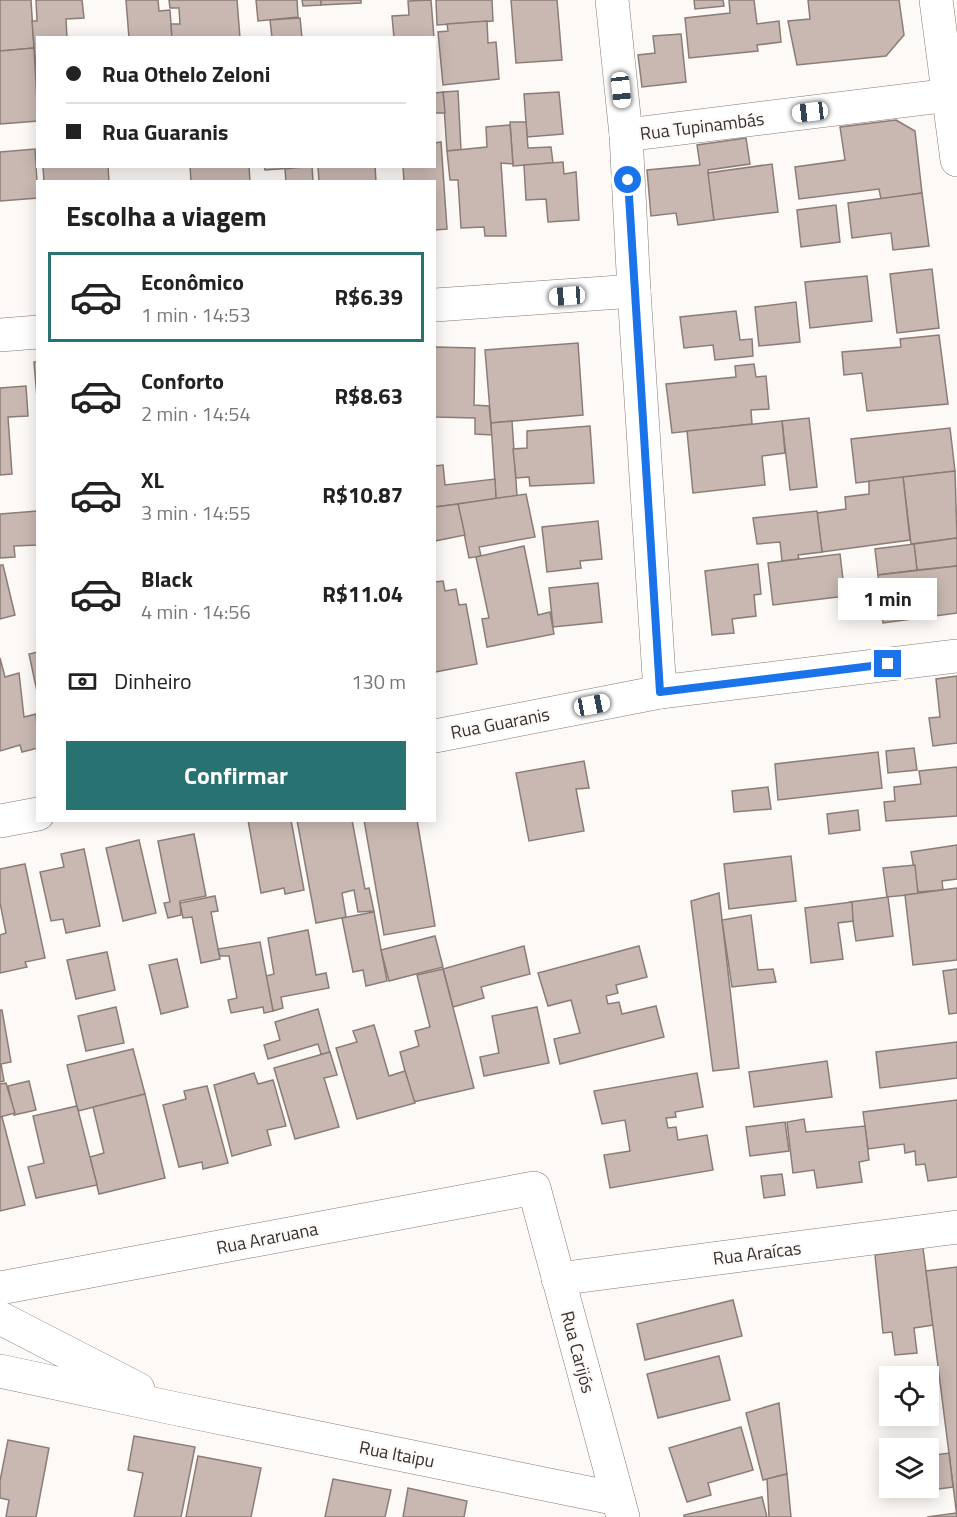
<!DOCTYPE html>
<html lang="pt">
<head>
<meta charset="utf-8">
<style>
	body { margin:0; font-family:"Titillium Web",sans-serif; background:#f6f6f6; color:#222; height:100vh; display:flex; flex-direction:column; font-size:22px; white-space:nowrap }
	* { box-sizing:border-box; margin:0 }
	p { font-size:20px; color:#767676 }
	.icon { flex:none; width:33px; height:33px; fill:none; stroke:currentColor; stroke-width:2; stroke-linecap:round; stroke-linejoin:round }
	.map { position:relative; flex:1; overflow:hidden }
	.details { position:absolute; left:36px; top:180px; width:400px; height:642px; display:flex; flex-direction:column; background:#fff; border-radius:0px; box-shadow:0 3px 15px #0003 }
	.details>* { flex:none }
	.hud { position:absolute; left:36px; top:36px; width:400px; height:132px; border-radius:0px; box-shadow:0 3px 15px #0003; display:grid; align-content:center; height:132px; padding:0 30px; background:#fff }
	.fabs { position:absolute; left:879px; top:1366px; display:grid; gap:12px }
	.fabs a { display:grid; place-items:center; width:60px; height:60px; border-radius:0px; background:#fff; box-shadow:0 3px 15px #0003; font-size:30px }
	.end { position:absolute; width:27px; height:27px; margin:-14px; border:8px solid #1a73e8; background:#fff; box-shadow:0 0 0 3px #fff }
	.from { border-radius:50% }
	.bubble { position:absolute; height:42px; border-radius:0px; background:#fff; box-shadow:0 3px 15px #0003; font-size:20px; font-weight:700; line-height:42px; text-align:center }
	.car { position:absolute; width:18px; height:36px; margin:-18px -9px; border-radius:8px; box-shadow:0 0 4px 2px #0007; background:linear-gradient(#fff 24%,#345 0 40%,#fff 0 76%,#345 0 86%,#fff 0) }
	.hud b { display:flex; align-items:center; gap:21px; height:57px; font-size:22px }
	.hud b+b { border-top:2px solid #e0e0e0 }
	.hud i { width:15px; height:15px; background:#222 }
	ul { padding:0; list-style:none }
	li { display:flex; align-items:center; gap:18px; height:90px; margin:0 12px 9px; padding:0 18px; border:3px solid transparent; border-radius:0px }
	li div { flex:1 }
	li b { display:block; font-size:22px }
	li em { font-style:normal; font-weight:700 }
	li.selected { border-color:#287271 }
	li>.icon { width:54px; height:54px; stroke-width:1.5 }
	h2 { padding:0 30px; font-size:27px; line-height:72px }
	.pay { display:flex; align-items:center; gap:15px; height:66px; padding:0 30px; font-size:22px }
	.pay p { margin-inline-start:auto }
	.cta { display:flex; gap:12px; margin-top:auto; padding:12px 30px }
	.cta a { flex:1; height:69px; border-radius:0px; background:#287271; color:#fff; font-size:24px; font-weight:700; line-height:69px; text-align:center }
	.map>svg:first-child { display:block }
	.building { fill:#c9b8b2; stroke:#8c7c77; stroke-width:1.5 }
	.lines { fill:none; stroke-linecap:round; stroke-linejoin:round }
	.minor-casing { stroke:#877772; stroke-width:34 }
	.minor { stroke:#fff; stroke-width:33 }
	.route { stroke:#1a73e8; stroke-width:8 }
	.labels { text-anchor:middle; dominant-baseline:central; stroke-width:4.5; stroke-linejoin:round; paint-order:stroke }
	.street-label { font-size:18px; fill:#37302d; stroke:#fcf9f7 }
</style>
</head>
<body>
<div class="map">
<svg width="957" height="1517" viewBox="0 0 957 1517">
	<rect width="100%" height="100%" fill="#fcf9f7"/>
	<!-- building -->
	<g class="building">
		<path d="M 0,0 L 31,0 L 34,48 L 0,51 Z"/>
		<path d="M 36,0 L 82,0 L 84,18 L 66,19 L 67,38 L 38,38 L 37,81 L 32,21 L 37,21 Z"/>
		<path d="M 126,0 L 158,0 L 159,11 L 170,10 L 172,38 L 129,38 Z"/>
		<path d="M 169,0 L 237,0 L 240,38 L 172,38 L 171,24 L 180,24 L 179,8 L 170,8 Z"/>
		<path d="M 256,0 L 297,0 L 298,17 L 258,21 Z"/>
		<path d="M 302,0 L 321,0 L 321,5 L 303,6 Z"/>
		<path d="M 321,0 L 361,0 L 361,3 L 321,5 Z"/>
		<path d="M 431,0 L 434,38 L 394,38 L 392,16 L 409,15 L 408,1 Z"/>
		<path d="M 436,0 L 492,0 L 493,21 L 437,25 Z"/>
		<path d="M 511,0 L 557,0 L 562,60 L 516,63 Z"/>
		<path d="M 694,0 L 723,0 L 724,6 L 695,9 Z"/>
		<path d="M 729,0 L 754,0 L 757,24 L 779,21 L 781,42 L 757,45 L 758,51 L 689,58 L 685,18 L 730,13 Z"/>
		<path d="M 808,0 L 899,0 L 904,35 L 886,56 L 797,65 L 788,21 L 810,19 Z"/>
		<path d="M 300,18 L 302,38 L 272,38 L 270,20 Z"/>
		<path d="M 487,21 L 488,43 L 496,42 L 499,79 L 443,85 L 438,32 L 448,31 L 447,24 Z"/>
		<path d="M 681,34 L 686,82 L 642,87 L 638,55 L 655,53 L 653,36 Z"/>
		<path d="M 34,48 L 38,121 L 0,124 L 0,51 Z"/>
		<path d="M 458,91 L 461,150 L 447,151 L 443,92 Z"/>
		<path d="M 443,92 L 445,113 L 435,113 L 435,93 Z"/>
		<path d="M 559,92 L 563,134 L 527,137 L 524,94 Z"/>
		<path d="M 896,120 L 915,131 L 922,193 L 881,199 L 879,189 L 799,199 L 795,167 L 845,160 L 840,127 Z"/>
		<path d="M 510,122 L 526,122 L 528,148 L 551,147 L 553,163 L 513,166 Z"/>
		<path d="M 510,125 L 513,164 L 501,163 L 506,236 L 485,236 L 484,227 L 461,228 L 458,180 L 450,180 L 447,151 L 487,147 L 486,127 Z"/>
		<path d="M 746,138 L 750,164 L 708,170 L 714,220 L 678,225 L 676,213 L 651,216 L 647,170 L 700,165 L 697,145 Z"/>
		<path d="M 441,142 L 447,229 L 435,230 L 435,182 L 404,182 L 403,166 L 435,166 L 435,143 Z"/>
		<path d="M 35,149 L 38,198 L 0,201 L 0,152 Z"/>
		<path d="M 563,162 L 564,174 L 576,172 L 579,220 L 548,222 L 546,199 L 526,200 L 524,165 Z"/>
		<path d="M 772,164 L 778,212 L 714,220 L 708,173 Z"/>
		<path d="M 43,166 L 108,166 L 109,182 L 44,182 Z"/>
		<path d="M 190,166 L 249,166 L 250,182 L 191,182 Z"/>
		<path d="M 264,166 L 307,166 L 307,167 L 265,170 Z"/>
		<path d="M 312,166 L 313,182 L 286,182 L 285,169 Z"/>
		<path d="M 318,166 L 375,166 L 376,182 L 319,182 Z"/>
		<path d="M 922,193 L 929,246 L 893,250 L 891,233 L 852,238 L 848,203 Z"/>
		<path d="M 836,205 L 840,242 L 801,247 L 797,210 Z"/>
		<path d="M 932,269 L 939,328 L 897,333 L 890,274 Z"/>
		<path d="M 867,276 L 872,321 L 810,328 L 805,282 Z"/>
		<path d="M 796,302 L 800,342 L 759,346 L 755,307 Z"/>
		<path d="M 736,311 L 740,340 L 752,339 L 753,356 L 715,360 L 713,345 L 684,348 L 680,317 Z"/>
		<path d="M 939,335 L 948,404 L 867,411 L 862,373 L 844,375 L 842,352 L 901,347 L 900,339 Z"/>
		<path d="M 578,343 L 583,415 L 491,423 L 485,350 Z"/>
		<path d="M 435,347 L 475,348 L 474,405 L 489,406 L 492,435 L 475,434 L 475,418 L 435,417 Z"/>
		<path d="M 34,362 L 38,362 L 38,410 Z"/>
		<path d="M 754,364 L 756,377 L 766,376 L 769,409 L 751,410 L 752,424 L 672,433 L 666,384 L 736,377 L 735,366 Z"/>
		<path d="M 26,386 L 28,416 L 8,417 L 12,474 L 0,475 L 0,388 Z"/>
		<path d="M 809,418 L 817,487 L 790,490 L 782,421 Z"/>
		<path d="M 512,421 L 517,496 L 496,499 L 491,423 Z"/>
		<path d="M 782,421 L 785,453 L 762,456 L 765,485 L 693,493 L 687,431 Z"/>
		<path d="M 590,426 L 594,483 L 530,486 L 529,477 L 516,478 L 513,449 L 527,448 L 527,431 Z"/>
		<path d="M 950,428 L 955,471 L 856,483 L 851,439 Z"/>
		<path d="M 443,465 L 445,485 L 495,479 L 496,499 L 435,507 L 435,466 Z"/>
		<path d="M 955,471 L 957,538 L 911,544 L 903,477 Z"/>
		<path d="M 903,477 L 910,540 L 822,552 L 817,513 L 846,509 L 845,497 L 869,494 L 869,481 Z"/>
		<path d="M 526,494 L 535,537 L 479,547 L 481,556 L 469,558 L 458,504 Z"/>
		<path d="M 458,504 L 465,535 L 435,541 L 435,507 Z"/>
		<path d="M 37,511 L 38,545 L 14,546 L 15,557 L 0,558 L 0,514 Z"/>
		<path d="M 817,511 L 822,552 L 798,555 L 799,559 L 782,561 L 780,542 L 757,544 L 753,518 Z"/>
		<path d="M 598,521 L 602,559 L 580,561 L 581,568 L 547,572 L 542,527 Z"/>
		<path d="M 957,538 L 957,566 L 917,570 L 914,544 Z"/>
		<path d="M 914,544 L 917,570 L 878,575 L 875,549 Z"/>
		<path d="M 524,546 L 538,615 L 550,612 L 554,634 L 487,647 L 482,619 L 489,618 L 476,557 Z"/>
		<path d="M 840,554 L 845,596 L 773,605 L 768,563 Z"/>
		<path d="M 758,564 L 761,594 L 754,595 L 756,616 L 732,619 L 734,633 L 712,635 L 705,571 Z"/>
		<path d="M 0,565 L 3,565 L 15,615 L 0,619 Z"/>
		<path d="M 957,566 L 957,613 L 883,623 L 878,575 Z"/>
		<path d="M 443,581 L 445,591 L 456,589 L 459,605 L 466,604 L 477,664 L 435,672 L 435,582 Z"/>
		<path d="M 598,583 L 602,622 L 553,627 L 549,588 Z"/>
		<path d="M 38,652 L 38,696 L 29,654 Z"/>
		<path d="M 0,658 L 5,677 L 19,673 L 24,717 L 36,714 L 38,748 L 22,752 L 20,745 L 0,751 Z"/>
		<path d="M 957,676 L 957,743 L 933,746 L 929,718 L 940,717 L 936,679 Z"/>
		<path d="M 914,748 L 917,770 L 888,773 L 886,751 Z"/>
		<path d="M 878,752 L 882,788 L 778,800 L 775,764 Z"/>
		<path d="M 584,761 L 589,788 L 576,789 L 584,831 L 529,841 L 516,773 Z"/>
		<path d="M 957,767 L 957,816 L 886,821 L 884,802 L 895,801 L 894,787 L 921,784 L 919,771 Z"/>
		<path d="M 768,787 L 771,809 L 734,812 L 732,791 Z"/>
		<path d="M 858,810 L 860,830 L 829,834 L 827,814 Z"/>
		<path d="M 248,820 L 291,820 L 304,890 L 285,894 L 284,888 L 261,893 Z"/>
		<path d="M 297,820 L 352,820 L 365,889 L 369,888 L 374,911 L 358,912 L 354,890 L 342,893 L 346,917 L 316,923 Z"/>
		<path d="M 364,820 L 417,820 L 435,926 L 384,935 Z"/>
		<path d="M 194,834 L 206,896 L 180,901 L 181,915 L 168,918 L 164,903 L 170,902 L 158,841 Z"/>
		<path d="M 139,840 L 156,913 L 123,921 L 106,848 Z"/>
		<path d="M 957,845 L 957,879 L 942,881 L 943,890 L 918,892 L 911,852 Z"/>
		<path d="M 84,849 L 100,926 L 66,933 L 63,919 L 51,921 L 40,872 L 64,867 L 61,854 Z"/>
		<path d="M 791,856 L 796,901 L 729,909 L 724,864 Z"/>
		<path d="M 25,864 L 45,958 L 25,962 L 27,967 L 0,973 L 0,935 L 6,933 L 0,903 L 0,869 Z"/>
		<path d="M 915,865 L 918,894 L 887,897 L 883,868 Z"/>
		<path d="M 957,888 L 957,960 L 913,965 L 905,895 Z"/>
		<path d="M 719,893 L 739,1068 L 713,1071 L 691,901 Z"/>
		<path d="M 215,896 L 218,911 L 211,912 L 220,959 L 201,963 L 192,917 L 183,918 L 180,903 Z"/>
		<path d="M 888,897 L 893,936 L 856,941 L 850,902 Z"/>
		<path d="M 852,902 L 853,921 L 838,923 L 843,959 L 811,963 L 805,908 Z"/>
		<path d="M 374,912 L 387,981 L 366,986 L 363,970 L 353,972 L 342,918 Z"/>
		<path d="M 751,915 L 758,970 L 773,969 L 776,982 L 732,987 L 722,920 Z"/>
		<path d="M 308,930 L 316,975 L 326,973 L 329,988 L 281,997 L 283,1008 L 273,1011 L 266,976 L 274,974 L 268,938 Z"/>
		<path d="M 435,936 L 443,967 L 389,981 L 381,950 Z"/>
		<path d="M 260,942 L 273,1011 L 264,1013 L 263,1007 L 231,1013 L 228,1000 L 237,998 L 229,956 L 220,956 L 218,949 Z"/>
		<path d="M 524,946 L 530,974 L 481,987 L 484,998 L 453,1007 L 443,969 Z"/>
		<path d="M 639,946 L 647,977 L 616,985 L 618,993 L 606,996 L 608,1004 L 619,1002 L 622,1014 L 656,1006 L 664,1037 L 560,1064 L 554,1039 L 580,1033 L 571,1000 L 548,1006 L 538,973 Z"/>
		<path d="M 107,952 L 115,990 L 76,999 L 67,960 Z"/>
		<path d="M 177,959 L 188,1007 L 161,1014 L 149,965 Z"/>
		<path d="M 443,969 L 474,1088 L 413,1102 L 400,1052 L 419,1046 L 415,1031 L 430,1027 L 417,975 Z"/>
		<path d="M 957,969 L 957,1013 L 949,1014 L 943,971 Z"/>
		<path d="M 116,1007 L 124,1043 L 86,1051 L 78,1016 Z"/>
		<path d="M 537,1007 L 549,1063 L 484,1076 L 480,1057 L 499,1053 L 492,1016 Z"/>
		<path d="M 318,1009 L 330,1053 L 321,1054 L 318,1044 L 268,1059 L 264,1045 L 280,1040 L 275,1022 Z"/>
		<path d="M 0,1010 L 2,1010 L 11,1062 L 1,1064 L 4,1081 L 0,1082 Z"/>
		<path d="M 374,1025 L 389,1076 L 405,1071 L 415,1103 L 357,1119 L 336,1048 L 357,1042 L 353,1031 Z"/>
		<path d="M 957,1042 L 957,1078 L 880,1088 L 876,1052 Z"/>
		<path d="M 133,1049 L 145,1094 L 78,1111 L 67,1065 Z"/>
		<path d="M 330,1052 L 337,1075 L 324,1078 L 339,1127 L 295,1139 L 274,1068 Z"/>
		<path d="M 827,1061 L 832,1097 L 754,1107 L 749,1072 Z"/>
		<path d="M 254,1073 L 258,1084 L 273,1080 L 286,1126 L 267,1130 L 271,1145 L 232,1156 L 214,1085 Z"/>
		<path d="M 697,1073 L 703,1107 L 675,1112 L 676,1117 L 666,1118 L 668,1128 L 676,1127 L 678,1140 L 707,1135 L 713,1170 L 610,1188 L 604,1155 L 630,1151 L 625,1120 L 602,1124 L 594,1091 Z"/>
		<path d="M 29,1081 L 36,1110 L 14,1115 L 8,1086 Z"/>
		<path d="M 6,1083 L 15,1113 L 0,1117 L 0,1084 Z"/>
		<path d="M 207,1086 L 228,1163 L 203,1169 L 202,1162 L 179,1167 L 163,1105 L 186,1099 L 184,1091 Z"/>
		<path d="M 145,1094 L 165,1178 L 99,1194 L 90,1157 L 104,1153 L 93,1107 Z"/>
		<path d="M 957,1100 L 957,1177 L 928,1181 L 925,1164 L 916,1165 L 915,1151 L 905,1153 L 904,1144 L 868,1149 L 863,1112 Z"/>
		<path d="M 77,1106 L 97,1185 L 36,1198 L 28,1167 L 44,1163 L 33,1116 Z"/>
		<path d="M 0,1117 L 2,1117 L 25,1205 L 0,1211 Z"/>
		<path d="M 804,1119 L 806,1132 L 865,1126 L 869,1160 L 859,1162 L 862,1182 L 817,1188 L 814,1170 L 793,1173 L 787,1122 Z"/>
		<path d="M 785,1122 L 789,1151 L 750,1156 L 746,1127 Z"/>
		<path d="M 782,1174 L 785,1195 L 764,1198 L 761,1176 Z"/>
		<path d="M 923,1248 L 933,1325 L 914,1328 L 917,1353 L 895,1355 L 892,1332 L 883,1333 L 875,1255 Z"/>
		<path d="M 957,1267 L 957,1517 L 926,1271 Z"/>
		<path d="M 733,1300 L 742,1336 L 645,1360 L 637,1324 Z"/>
		<path d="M 719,1356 L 730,1400 L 658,1418 L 647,1374 Z"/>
		<path d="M 779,1403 L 787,1474 L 763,1480 L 746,1413 Z"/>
		<path d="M 741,1427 L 753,1470 L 708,1483 L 711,1495 L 687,1502 L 669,1448 Z"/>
		<path d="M 134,1436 L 195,1447 L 181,1517 L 134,1517 L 143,1473 L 128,1470 Z"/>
		<path d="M 8,1440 L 49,1448 L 36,1517 L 6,1517 L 9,1500 L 0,1498 L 0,1481 Z"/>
		<path d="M 949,1453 L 953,1487 L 931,1490 L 928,1456 Z"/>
		<path d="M 198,1456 L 261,1468 L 251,1517 L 186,1517 Z"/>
		<path d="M 787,1474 L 791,1517 L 769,1517 L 767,1479 Z"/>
		<path d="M 333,1479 L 391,1490 L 385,1517 L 325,1517 Z"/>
		<path d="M 408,1488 L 467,1501 L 464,1517 L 403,1517 Z"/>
		<path d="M 762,1497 L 767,1517 L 684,1517 L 684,1515 Z"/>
		<path d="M 956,1513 L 957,1517 L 927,1517 Z"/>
	</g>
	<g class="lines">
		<!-- minor casing -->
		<g class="minor-casing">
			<g id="minor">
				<path d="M 612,0 L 626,135 L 634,291 L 660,692"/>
				<path d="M 936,0 L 957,160"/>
				<path d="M 626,135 L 957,94"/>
				<path d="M 435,305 L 634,291"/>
				<path d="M 0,335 L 38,332"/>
				<path d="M 435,736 L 660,692 L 957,656"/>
				<path d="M 0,821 L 38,814"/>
				<path d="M 558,1279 L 957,1227"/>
				<path d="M 0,1288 L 534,1188 L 623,1517"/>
				<path d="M 0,1318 L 138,1389"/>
				<path d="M 0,1371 L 177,1409 L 618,1499"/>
			</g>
		</g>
		<!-- minor -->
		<use href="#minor" class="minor"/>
	</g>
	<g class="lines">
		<!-- route -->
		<path class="route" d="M 628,180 L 660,692 L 888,664"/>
	</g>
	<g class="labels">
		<!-- street labels -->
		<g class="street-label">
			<text transform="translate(702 126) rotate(-7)">Rua Tupinambás</text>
			<text transform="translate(500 723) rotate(-11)">Rua Guaranis</text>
			<text transform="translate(267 1238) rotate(-11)">Rua Araruana</text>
			<text transform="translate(757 1253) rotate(-7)">Rua Araícas</text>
			<text transform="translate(578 1352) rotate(75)">Rua Carijós</text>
			<text transform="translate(397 1454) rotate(11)">Rua Itaipu</text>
		</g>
	</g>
</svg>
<div class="fabs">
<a><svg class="icon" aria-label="locate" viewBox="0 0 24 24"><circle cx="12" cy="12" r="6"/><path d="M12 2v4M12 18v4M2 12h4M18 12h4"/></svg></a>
<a><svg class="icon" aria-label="layers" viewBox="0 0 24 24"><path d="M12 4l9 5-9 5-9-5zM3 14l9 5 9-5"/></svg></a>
</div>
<i class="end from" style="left:628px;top:180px"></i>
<i class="end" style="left:888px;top:664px"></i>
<div class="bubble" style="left:838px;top:578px;width:99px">1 min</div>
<i class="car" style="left:621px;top:90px;rotate:174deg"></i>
<i class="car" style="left:810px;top:112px;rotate:263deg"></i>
<i class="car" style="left:567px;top:296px;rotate:266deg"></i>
<i class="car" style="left:592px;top:705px;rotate:79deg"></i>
<div class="hud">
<b><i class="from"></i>Rua Othelo Zeloni</b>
<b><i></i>Rua Guaranis</b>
</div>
<section class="details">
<h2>Escolha a viagem</h2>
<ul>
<li class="selected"><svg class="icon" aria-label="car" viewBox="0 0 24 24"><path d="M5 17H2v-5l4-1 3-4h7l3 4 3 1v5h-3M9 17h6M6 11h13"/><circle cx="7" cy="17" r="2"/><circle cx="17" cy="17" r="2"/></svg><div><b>Econômico</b><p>1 min · 14:53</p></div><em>R$6.39</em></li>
<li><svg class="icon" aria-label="car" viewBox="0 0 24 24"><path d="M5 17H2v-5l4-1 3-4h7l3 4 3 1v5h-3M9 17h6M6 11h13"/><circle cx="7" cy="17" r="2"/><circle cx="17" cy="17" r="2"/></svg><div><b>Conforto</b><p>2 min · 14:54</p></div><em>R$8.63</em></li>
<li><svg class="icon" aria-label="car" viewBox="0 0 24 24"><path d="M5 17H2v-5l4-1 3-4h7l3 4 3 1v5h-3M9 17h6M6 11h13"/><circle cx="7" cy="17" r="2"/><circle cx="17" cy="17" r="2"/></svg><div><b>XL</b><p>3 min · 14:55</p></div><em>R$10.87</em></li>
<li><svg class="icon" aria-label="car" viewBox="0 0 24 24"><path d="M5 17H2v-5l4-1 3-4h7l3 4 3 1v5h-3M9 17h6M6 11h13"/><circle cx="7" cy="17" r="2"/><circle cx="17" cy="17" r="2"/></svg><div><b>Black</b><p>4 min · 14:56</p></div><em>R$11.04</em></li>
</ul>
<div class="pay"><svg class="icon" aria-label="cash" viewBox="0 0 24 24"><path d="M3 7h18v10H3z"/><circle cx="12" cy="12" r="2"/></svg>Dinheiro<p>130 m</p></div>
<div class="cta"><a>Confirmar</a></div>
</section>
</div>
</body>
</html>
